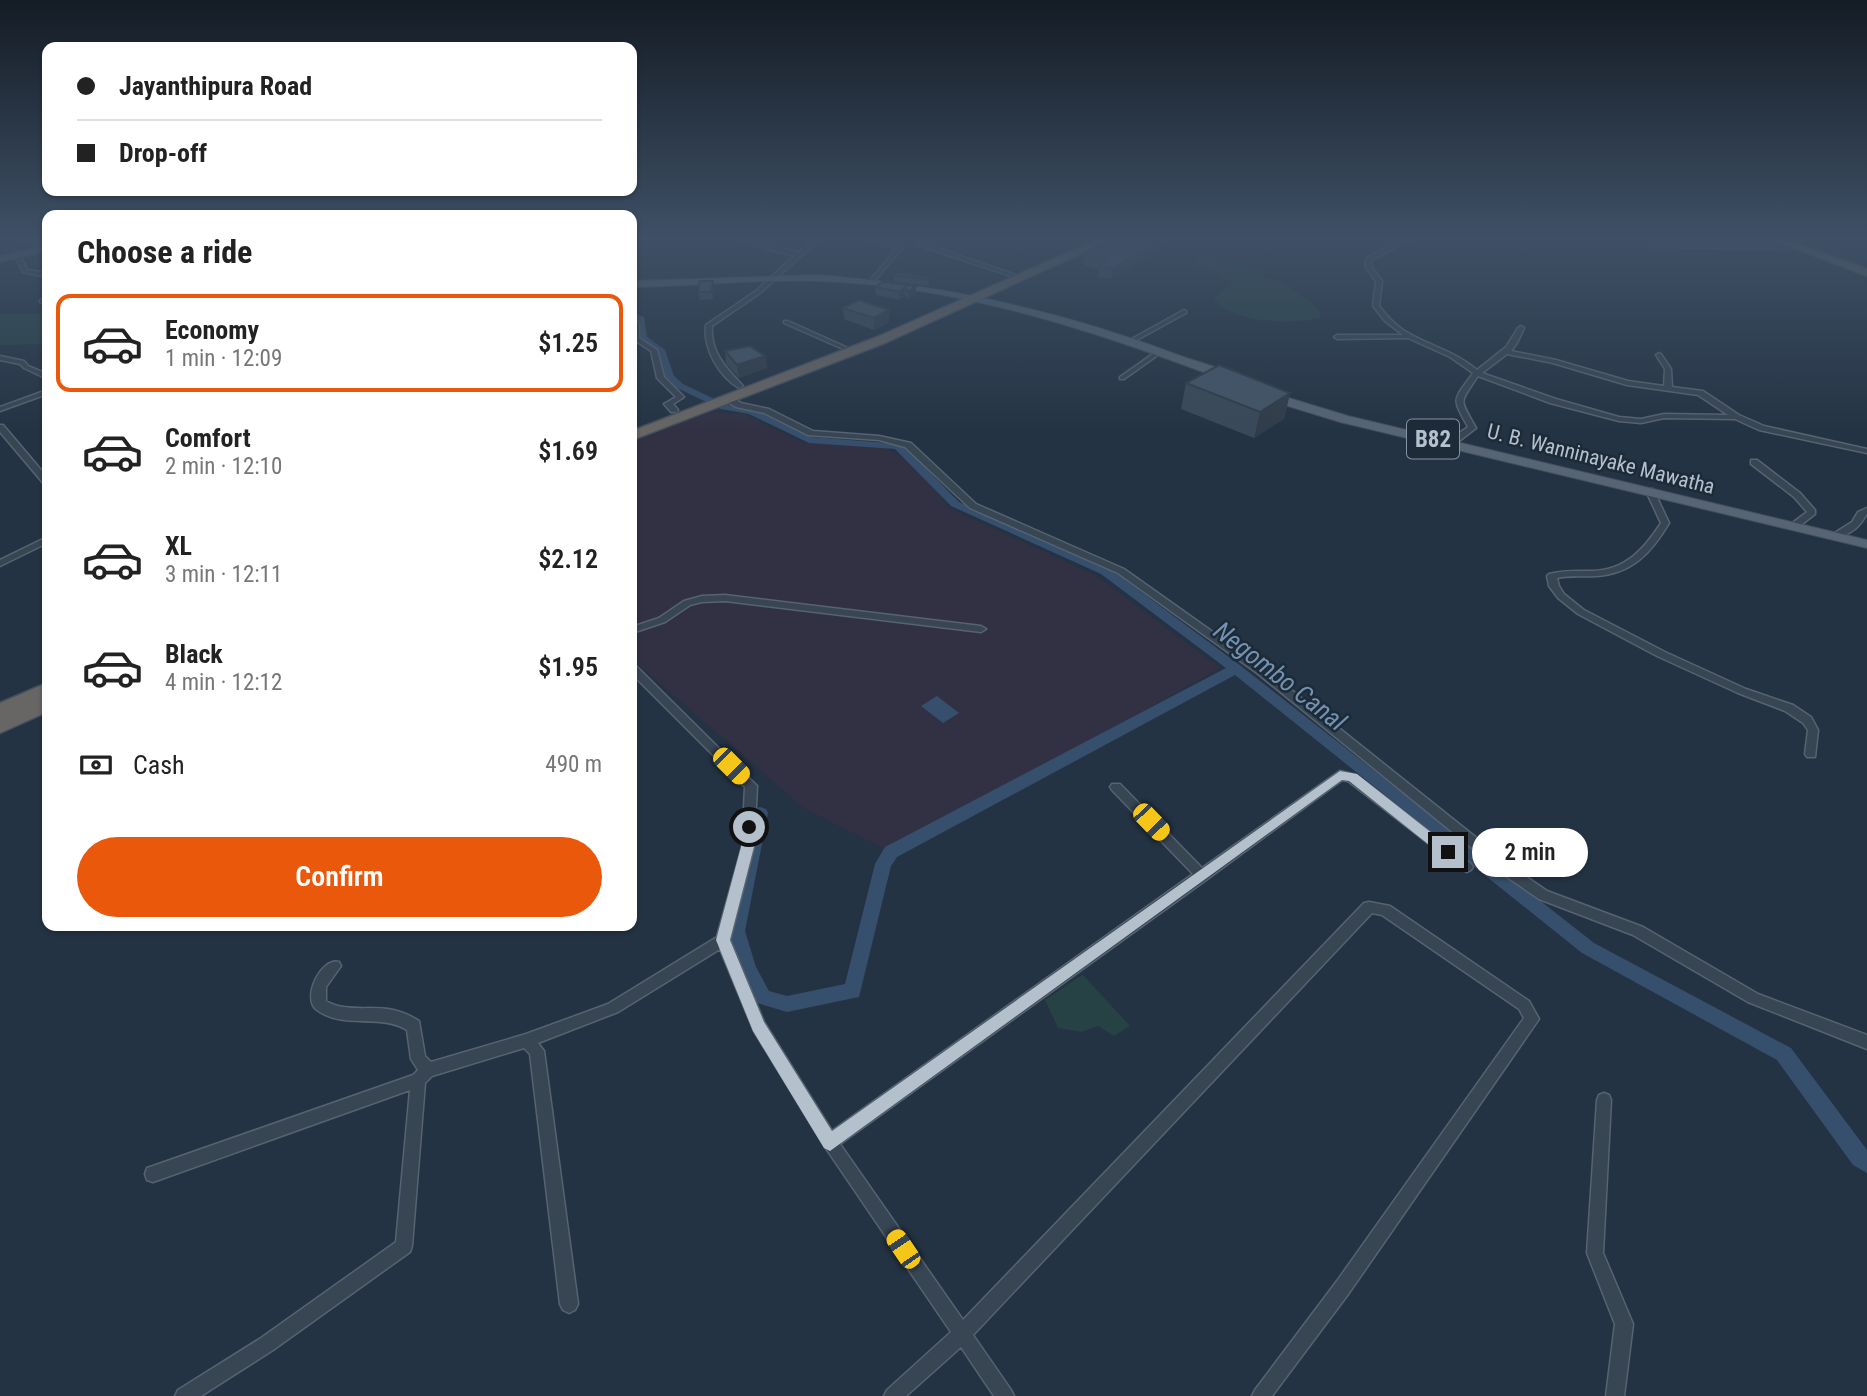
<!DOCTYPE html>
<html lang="en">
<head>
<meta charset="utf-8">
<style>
	body { margin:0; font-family:"Roboto Condensed",sans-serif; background:#f6f6f6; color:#222; height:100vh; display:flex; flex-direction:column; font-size:26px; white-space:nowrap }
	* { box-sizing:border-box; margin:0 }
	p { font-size:23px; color:#767676 }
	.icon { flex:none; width:38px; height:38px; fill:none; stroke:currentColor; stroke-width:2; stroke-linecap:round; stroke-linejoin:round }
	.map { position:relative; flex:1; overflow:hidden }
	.details { position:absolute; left:42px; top:210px; width:595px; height:721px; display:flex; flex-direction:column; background:#fff; border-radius:14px; box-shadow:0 2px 5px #0004 }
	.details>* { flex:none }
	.guide { position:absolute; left:42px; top:42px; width:595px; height:154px; border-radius:14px; box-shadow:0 2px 5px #0004; display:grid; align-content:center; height:154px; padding:0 35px; background:#fff }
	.end { position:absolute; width:32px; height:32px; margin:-16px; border:9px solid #b5c0cd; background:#111; box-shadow:0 0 0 4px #111 }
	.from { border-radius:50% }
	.bubble { position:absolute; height:49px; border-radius:24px; background:#fff; box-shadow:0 2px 5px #0004; font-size:23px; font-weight:600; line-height:49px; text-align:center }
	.car { position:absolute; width:21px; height:42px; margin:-21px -10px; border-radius:9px; box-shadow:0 0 5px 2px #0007; background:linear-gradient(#f5c518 24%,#345 0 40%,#f5c518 0 76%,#345 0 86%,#f5c518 0) }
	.guide b { display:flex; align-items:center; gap:24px; height:66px; font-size:26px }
	.guide b+b { border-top:2px solid #e0e0e0 }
	.guide i { width:18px; height:18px; background:#222 }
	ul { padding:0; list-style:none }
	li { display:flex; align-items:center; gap:21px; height:98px; margin:0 14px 10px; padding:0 21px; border:4px solid transparent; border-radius:14px }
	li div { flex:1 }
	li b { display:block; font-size:26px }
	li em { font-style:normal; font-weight:600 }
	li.current { border-color:#ea580c }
	li>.icon { width:63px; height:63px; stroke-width:1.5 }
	h2 { padding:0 35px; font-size:32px; line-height:84px }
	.pay { display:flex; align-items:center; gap:18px; height:77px; padding:0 35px; font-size:26px }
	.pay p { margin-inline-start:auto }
	.button { display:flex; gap:14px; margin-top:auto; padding:14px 35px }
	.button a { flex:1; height:80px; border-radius:42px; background:#ea580c; color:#fff; font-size:28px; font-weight:600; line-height:80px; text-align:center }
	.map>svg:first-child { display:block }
	.medical { fill:#323143 }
	.green { fill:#264244 }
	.water { fill:#364f6c }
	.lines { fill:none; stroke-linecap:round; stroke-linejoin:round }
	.canal { fill:#364f6c; fill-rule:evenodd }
	.minor-casing { stroke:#566370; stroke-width:3 }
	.primary-casing { stroke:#424e5c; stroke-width:2 }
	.trunk-casing { stroke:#43505d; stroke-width:3 }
	.minor { fill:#384553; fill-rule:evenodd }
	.primary { fill:#566473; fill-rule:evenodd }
	.trunk { fill:#686664; fill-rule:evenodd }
	.wall { fill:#3a4959 }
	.shaded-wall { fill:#303c49 }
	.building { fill:#445568; stroke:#303c49; stroke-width:2 }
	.route { fill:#b5c0cd }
	.labels { text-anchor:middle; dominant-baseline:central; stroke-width:5; stroke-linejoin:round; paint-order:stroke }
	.far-street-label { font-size:21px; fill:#b5c0cd; stroke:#1d2a38 }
	.shield { fill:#1d2a38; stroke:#8793a0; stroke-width:2 }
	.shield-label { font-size:23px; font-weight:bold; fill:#b5c0cd }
	.water-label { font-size:26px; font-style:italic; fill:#7392b2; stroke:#1d2a38 }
</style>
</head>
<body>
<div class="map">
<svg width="1867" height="1396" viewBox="0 0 1867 1396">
	<rect width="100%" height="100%" fill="#243343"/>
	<!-- medical -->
	<path class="medical" d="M 708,412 L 744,414 L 802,442 L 881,446 L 909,459 L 951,509 L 1095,575 L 1220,668 L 1061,757 L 885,849 L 804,808 L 632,659 L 632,442 Z"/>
	<!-- green -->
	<g class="green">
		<path d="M 1199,258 L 1252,267 L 1265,273 L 1263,277 C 1285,282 1304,295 1320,311 L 1320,318 C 1293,324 1229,324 1214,298 L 1233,281 L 1219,278 L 1215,270 L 1193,265 Z"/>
		<path d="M 0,314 L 47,314 L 47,344 L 0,345 Z"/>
		<path d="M 1082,975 L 1083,975 L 1130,1026 L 1114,1036 L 1098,1026 L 1082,1032 L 1058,1028 L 1045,1000 Z"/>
	</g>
	<!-- water -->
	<path class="water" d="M 937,696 L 959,713 L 943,723 L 921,706 Z"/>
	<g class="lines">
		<!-- canal -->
		<path class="canal" d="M 632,313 L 644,317 L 647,337 L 665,350 L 674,376 L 683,384 L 727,405 L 755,410 L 811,437 L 902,444 L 959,502 L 1109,568 L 1241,666 L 1594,943 L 1791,1048 L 1867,1150 L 1867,1173 L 1853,1165 L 1777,1060 L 1582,953 L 1235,675 L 897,857 L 891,866 L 859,997 L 787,1012 L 757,1003 L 739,968 L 727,931 L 754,809 L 760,807 L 766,809 L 768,813 L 745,931 L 756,967 L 769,991 L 787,996 L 845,984 L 875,864 L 885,847 L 1226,668 L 1101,574 L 951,506 L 895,449 L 809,443 L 749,414 L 721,409 L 677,388 L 665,377 L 658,353 L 639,338 L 637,320 L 632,319 Z"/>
		<!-- minor casing -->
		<g class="minor-casing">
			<g id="minor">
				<path d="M 13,237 L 22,237 L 47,247 L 47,249 L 43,249 Z"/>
				<path d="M 733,237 C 755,237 777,249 799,252 L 815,237 L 822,237 L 760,293 L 712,326 C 710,352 726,368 743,386 L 739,388 C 719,376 703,349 706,325 L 756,291 L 795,255 L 780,253 Z"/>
				<path d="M 864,237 L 873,237 L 902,248 L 872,284 L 869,282 L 896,249 Z"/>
				<path d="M 913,237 L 920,237 L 923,240 L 922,243 L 1016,275 L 1011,276 L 917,245 L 917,240 Z"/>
				<path d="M 1406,237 L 1414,237 L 1372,260 L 1371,266 L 1382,281 L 1379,306 C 1386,315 1393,323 1403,330 C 1427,345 1455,351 1477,370 L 1506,347 L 1518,328 L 1521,326 L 1524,328 L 1517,343 L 1511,351 L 1556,360 L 1628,381 L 1664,386 L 1665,369 L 1656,355 L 1659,353 L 1661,354 L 1671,369 L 1672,387 L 1703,391 L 1739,415 L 1764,426 L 1867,449 L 1867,453 L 1759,430 L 1735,419 L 1664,418 L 1641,423 L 1619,421 L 1550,403 L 1478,376 C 1459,404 1459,398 1476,428 L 1454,445 L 1448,445 L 1448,441 L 1468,427 C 1451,396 1453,402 1473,373 L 1450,357 L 1408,338 L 1337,339 L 1334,337 L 1337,335 L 1403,335 L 1385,321 L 1373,306 L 1376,281 L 1365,266 L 1367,258 ZM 1507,354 L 1553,363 L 1627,385 L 1698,395 L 1728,415 L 1664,414 L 1641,419 L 1619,417 L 1556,399 L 1482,373 Z"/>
				<path d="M 1653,244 L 1793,245 L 1796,247 L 1793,249 L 1651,247 L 1651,245 Z"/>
				<path d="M 17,253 L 20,255 L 27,270 L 47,273 L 47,277 L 23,272 L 14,255 Z"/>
				<path d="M 42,299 L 47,299 L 47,303 L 40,302 L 40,300 Z"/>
				<path d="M 1184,310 L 1186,311 L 1186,313 L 1133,342 L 1128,341 Z"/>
				<path d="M 632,319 L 639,323 L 639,338 L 657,350 L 664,377 L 684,397 L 673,404 L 678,410 L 677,412 L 671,412 L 664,404 L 676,397 L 657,378 L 651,351 L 633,339 Z"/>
				<path d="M 784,321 L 788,321 L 848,348 L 843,349 L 784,323 Z"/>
				<path d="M 1157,351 L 1162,352 L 1124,379 L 1120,379 L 1120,377 Z"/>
				<path d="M 0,356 L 24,361 L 28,366 L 47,374 L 47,379 L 24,368 L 20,364 L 0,360 Z"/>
				<path d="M 47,390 L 47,394 L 0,411 L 0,407 Z"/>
				<path d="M 726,397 L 732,397 L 741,403 L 769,409 L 813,431 L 879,436 L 911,443 L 976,504 L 1124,569 L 1265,669 L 1518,871 L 1547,891 L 1643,927 L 1758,994 L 1867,1035 L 1867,1049 L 1748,1002 L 1633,935 L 1539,899 L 1510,879 L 1257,673 L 1118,573 L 970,508 L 905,447 L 879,440 L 808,435 L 764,413 L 736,407 L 726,401 Z"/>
				<path d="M 0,425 L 3,425 L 47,477 L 47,484 L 44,484 L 0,432 Z"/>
				<path d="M 1751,460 L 1757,460 L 1800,493 L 1815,510 L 1815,514 L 1797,528 L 1791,528 L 1791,524 L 1807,512 L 1794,497 L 1751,464 Z"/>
				<path d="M 1647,489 L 1653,489 L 1654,491 L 1669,523 C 1652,552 1632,574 1596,576 C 1583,577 1570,575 1557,578 L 1559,586 L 1564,594 L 1584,610 L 1665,652 L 1746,689 L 1793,705 L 1811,717 L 1818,730 L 1815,757 L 1807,757 L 1805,754 L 1808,730 L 1803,723 L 1785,711 L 1738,693 L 1657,656 L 1578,614 L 1558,598 L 1549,586 L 1547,576 L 1549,574 C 1564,570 1577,571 1592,571 C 1626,570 1644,549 1661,523 L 1646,491 Z"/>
				<path d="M 1867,508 L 1867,514 C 1864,517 1863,521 1860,524 C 1855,531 1841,538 1833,538 L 1833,534 L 1852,522 L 1858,512 Z"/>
				<path d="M 47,537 L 47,543 L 0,566 L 0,560 Z"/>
				<path d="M 725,595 L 981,626 L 986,629 L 981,632 L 725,601 L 702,602 L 690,605 L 665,622 L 632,633 L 632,627 L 659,618 L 684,601 L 702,596 Z"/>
				<path d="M 632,665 L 636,666 L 757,786 L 754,847 L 730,940 L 764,1022 L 832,1131 L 1193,874 L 1112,790 L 1110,787 L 1112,784 L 1120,784 L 1202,868 L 1340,771 L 1356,775 L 1471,864 L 1473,867 L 1471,870 L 1467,872 L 1463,870 L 1348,781 L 1342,780 L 1206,880 L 840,1144 L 963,1320 L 1364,903 L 1369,902 L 1390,906 L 1529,1001 L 1539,1019 L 1349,1293 L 1272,1396 L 1252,1396 L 1255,1390 L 1337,1281 L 1524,1018 L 1519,1009 L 1382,915 L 1372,913 L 973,1335 L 1011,1390 L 1014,1396 L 994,1396 L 961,1347 L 906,1396 L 884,1396 L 887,1390 L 951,1332 L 825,1147 L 754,1031 L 720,949 L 618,1012 L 538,1043 L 544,1051 L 578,1304 L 575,1310 L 569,1313 L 563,1310 L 560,1304 L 530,1054 L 524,1048 L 432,1076 L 425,1083 L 412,1246 L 410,1252 L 273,1350 L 201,1396 L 175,1396 L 178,1390 L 261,1338 L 396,1242 L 410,1090 L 153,1182 L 147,1180 L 145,1174 L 147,1168 L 153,1166 L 413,1075 L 418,1070 L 411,1059 L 407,1030 C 380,1013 344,1030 317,1010 C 301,999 321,957 339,962 L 341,966 L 326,987 L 326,1001 C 347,1013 370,1005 393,1010 C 403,1012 411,1016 419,1021 L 425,1056 L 431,1062 L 526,1034 L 608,1004 L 717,937 L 742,847 L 745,787 L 632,674 Z"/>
				<path d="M 1604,1093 L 1609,1095 L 1611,1100 L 1603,1253 L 1633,1324 L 1624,1396 L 1606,1396 L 1615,1324 L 1587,1253 L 1597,1100 L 1599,1095 Z"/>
			</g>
		</g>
		<!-- primary casing -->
		<g class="primary-casing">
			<g id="primary">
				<path d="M 47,245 L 47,251 L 0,262 L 0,256 Z"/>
				<path d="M 816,275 C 940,284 1062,311 1178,355 C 1196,362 1223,367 1237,379 L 1227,381 C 1096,331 958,285 817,281 C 756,279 693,286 632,287 L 632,281 Z"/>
				<path d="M 1266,391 L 1348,416 L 1867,540 L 1867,548 L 1340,422 L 1262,398 L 1262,392 Z"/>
			</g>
		</g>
		<!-- trunk casing -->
		<g class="trunk-casing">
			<g id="trunk">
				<path d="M 1103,237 L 1117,237 L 885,343 L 632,440 L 632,431 L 877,337 Z"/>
				<path d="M 1765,237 L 1780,237 L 1867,269 L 1867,276 Z"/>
				<path d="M 47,683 L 47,697 L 44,698 L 47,697 L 47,712 L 0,733 L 0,703 Z"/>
			</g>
		</g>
		<!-- minor -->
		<use href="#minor" class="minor"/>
		<!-- primary -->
		<use href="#primary" class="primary"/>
		<!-- trunk -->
		<use href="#trunk" class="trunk"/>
	</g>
	<!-- wall -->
	<g class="wall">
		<path d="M 1084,255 L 1147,257 L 1111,279 L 1098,277 L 1099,269 L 1083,265 Z"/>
		<path d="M 894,275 L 929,278 L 929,284 L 927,286 L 894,281 Z"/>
		<path d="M 713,281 L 714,289 L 713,299 L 700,300 L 698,292 Z"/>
		<path d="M 916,286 L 916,294 L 908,300 L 905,295 L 900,300 L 876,295 L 875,287 Z"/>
		<path d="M 843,308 L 889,322 L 874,330 L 844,319 Z"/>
		<path d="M 725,351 L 765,356 L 767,368 L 739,378 L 726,363 Z"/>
		<path d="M 1186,383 L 1290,393 L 1284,419 L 1254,438 L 1181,409 Z"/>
	</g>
	<!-- shaded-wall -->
	<g class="shaded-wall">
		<path d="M 1159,237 L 1168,237 L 1147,257 L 1111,279 L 1112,269 Z"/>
		<path d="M 713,281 L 714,289 L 713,299 L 711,292 Z"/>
		<path d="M 916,286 L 916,294 L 908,300 L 908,292 Z"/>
		<path d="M 905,287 L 905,295 L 900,300 L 899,292 Z"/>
		<path d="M 889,310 L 889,322 L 874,330 L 874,318 Z"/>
		<path d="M 765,356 L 767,368 L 739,378 L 737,365 Z"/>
		<path d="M 1290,393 L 1284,419 L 1254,438 L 1260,412 Z"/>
	</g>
	<!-- building -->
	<g class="building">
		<path d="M 1121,237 L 1159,237 L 1148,247 L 1112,269 L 1099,267 L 1105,260 L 1084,255 L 1097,246 L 1105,248 Z"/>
		<path d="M 897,272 L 929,278 L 927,280 L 894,275 Z"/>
		<path d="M 700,281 L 713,281 L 711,292 L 698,292 Z"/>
		<path d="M 883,282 L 916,286 L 908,292 L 905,287 L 899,292 L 875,287 Z"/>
		<path d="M 859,300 L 889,310 L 874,318 L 843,308 Z"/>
		<path d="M 750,346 L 765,356 L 737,365 L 725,351 Z"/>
		<path d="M 1219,365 L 1290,393 L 1260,412 L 1186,383 Z"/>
	</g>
	<!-- sky -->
	<linearGradient id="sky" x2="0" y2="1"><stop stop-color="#141c25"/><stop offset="0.55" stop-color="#3f5066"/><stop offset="1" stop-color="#3f5066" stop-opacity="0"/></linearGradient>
	<rect width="1867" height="433" fill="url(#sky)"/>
	<!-- route -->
	<path class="route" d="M 1340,771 L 1357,774 L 1452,849 L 1452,856 L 1443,856 L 1349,781 L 1342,780 L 830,1151 L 824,1148 L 753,1031 L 716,940 L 741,847 L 742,827 L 749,822 L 755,827 L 754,847 L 730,940 L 764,1022 L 832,1131 Z"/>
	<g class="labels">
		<!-- far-street labels -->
		<g class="far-street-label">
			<text transform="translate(1601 459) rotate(14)">U. B. Wanninayake Mawatha</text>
		</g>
		<!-- shield labels -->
		<rect class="shield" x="1407" y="419.5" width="52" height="39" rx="5"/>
		<g class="shield-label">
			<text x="1433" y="439">B82</text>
		</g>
		<!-- water labels -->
		<g class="water-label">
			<text transform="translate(1280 676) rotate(38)">Negombo Canal</text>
		</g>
	</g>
</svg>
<i class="end from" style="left:749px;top:827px"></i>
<i class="end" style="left:1448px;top:852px"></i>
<div class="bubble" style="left:1472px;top:828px;width:116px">2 min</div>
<i class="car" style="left:731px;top:766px;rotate:135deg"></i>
<i class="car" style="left:1151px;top:822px;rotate:136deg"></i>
<i class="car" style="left:903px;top:1249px;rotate:326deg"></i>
<div class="guide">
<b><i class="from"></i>Jayanthipura Road</b>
<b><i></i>Drop-off</b>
</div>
<section class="details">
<h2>Choose a ride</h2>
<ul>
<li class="current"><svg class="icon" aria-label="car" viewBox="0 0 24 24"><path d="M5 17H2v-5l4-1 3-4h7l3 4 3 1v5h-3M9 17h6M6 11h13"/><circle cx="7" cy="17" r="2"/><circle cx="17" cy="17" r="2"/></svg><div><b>Economy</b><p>1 min · 12:09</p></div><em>$1.25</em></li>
<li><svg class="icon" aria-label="car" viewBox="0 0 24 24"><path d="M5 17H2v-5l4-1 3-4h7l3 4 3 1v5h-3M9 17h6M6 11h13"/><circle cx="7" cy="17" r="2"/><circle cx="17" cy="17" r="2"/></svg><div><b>Comfort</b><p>2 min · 12:10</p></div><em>$1.69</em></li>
<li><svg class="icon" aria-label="car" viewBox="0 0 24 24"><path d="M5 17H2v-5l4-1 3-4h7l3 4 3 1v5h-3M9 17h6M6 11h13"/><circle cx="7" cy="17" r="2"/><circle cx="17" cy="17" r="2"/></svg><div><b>XL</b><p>3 min · 12:11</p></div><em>$2.12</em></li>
<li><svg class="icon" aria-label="car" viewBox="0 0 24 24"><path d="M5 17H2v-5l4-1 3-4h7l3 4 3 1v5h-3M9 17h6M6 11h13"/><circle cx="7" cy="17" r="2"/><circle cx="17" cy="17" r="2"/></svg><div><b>Black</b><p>4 min · 12:12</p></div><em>$1.95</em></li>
</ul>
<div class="pay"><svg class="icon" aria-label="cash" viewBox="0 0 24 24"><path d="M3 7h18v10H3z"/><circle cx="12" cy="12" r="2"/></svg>Cash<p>490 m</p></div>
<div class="button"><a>Confirm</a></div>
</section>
</div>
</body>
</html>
